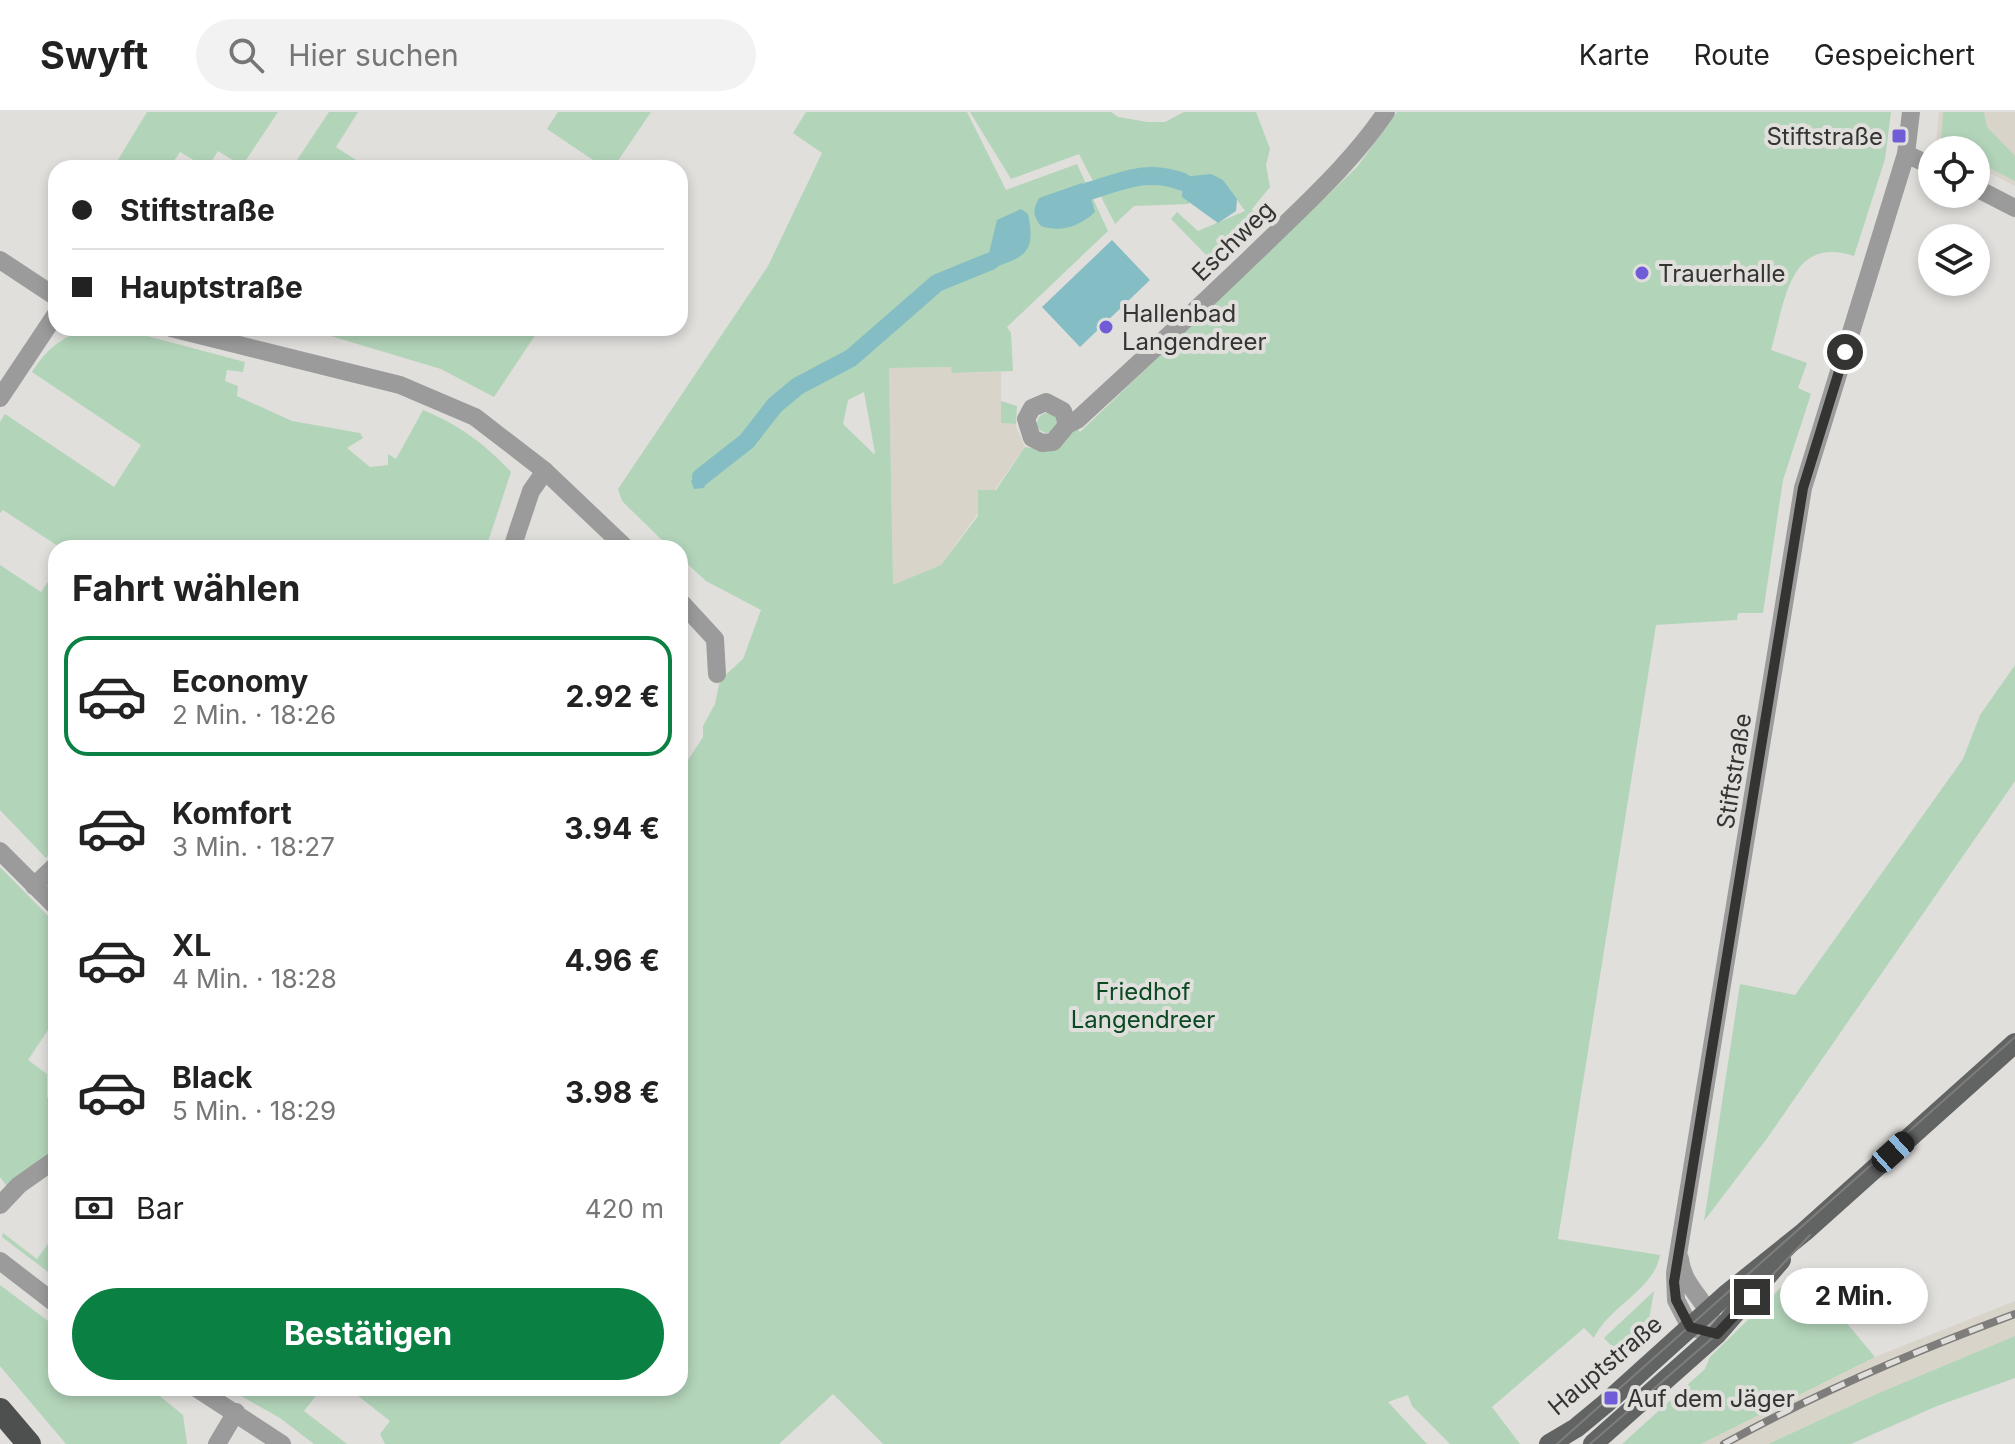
<!DOCTYPE html>
<html lang="de">
<head>
<meta charset="utf-8">
<style>
	body { margin:0; font-family:Inter,sans-serif; background:#f2f2f2; color:#222; height:100vh; display:flex; flex-direction:column; font-size:30px; white-space:nowrap }
	* { box-sizing:border-box; margin:0 }
	p { font-size:26px; color:#767676 }
	.icon { flex:none; width:44px; height:44px; fill:none; stroke:currentColor; stroke-width:2; stroke-linecap:round; stroke-linejoin:round }
	.map { position:relative; flex:1; overflow:hidden }
	.panel { position:absolute; left:48px; top:428px; width:640px; height:856px; display:flex; flex-direction:column; background:#fff; border-radius:24px; box-shadow:0 4px 12px #0003 }
	.panel>* { flex:none }
	.top-card { position:absolute; left:48px; top:48px; width:640px; height:176px; border-radius:24px; box-shadow:0 4px 12px #0003; display:grid; align-content:center; height:176px; padding:0 24px; background:#fff }
	.controls { position:absolute; left:1918px; top:24px; display:grid; gap:16px }
	.controls a { display:grid; place-items:center; width:72px; height:72px; border-radius:50%; background:#fff; box-shadow:0 4px 12px #0003; font-size:40px }
	.end { position:absolute; width:36px; height:36px; margin:-18px; border:10px solid #343433; background:#fff; box-shadow:0 0 0 4px #fff }
	.from { border-radius:50% }
	.bubble { position:absolute; height:56px; border-radius:28px; background:#fff; box-shadow:0 4px 12px #0003; font-size:26px; font-weight:700; line-height:56px; text-align:center }
	.car { position:absolute; width:24px; height:48px; margin:-24px -12px; border-radius:10px; box-shadow:0 0 6px 2px #0007; background:linear-gradient(#222 24%,#8ab4d8 0 40%,#222 0 76%,#8ab4d8 0 86%,#222 0) }
	.top-card b { display:flex; align-items:center; gap:28px; height:76px; font-size:30px }
	.top-card b+b { border-top:2px solid #e0e0e0 }
	.top-card i { width:20px; height:20px; background:#222 }
	ul { padding:0; list-style:none }
	li { display:flex; align-items:center; gap:24px; height:120px; margin:0 16px 12px; padding:0 8px; border:4px solid transparent; border-radius:24px }
	li div { flex:1 }
	li b { display:block; font-size:30px }
	li em { font-style:normal; font-weight:700 }
	li.on { border-color:#0b8043 }
	li>.icon { width:72px; height:72px; stroke-width:1.5 }
	h2 { padding:0 24px; font-size:36px; line-height:96px }
	.pay { display:flex; align-items:center; gap:20px; height:88px; padding:0 24px; font-size:30px }
	.pay p { margin-inline-start:auto }
	.cta { display:flex; gap:16px; margin-top:auto; padding:16px 24px }
	.cta a { flex:1; height:92px; border-radius:48px; background:#0b8043; color:#fff; font-size:32px; font-weight:700; line-height:92px; text-align:center }
	header { display:flex; align-items:center; gap:48px; box-sizing:border-box; height:112px; padding:0 40px; background:#fff; border-bottom:2px solid #e0e0e0 }
	header strong { font-size:38px }
	nav { display:flex; gap:44px; margin-inline-start:auto; font-size:28px }
	.search { width:560px; height:72px; background:#f2f2f2; display:flex; align-items:center; gap:20px; box-sizing:border-box; padding:0 28px; border-radius:44px; color:#767676; font-size:30px }
	.map>svg:first-child { display:block }
	.built { fill:#d9d4ca }
	.green { fill:#b2d4b9; fill-rule:evenodd }
	.water { fill:#85bdc4 }
	.lines { fill:none; stroke-linecap:round; stroke-linejoin:round }
	.canal { stroke:#85bdc4; stroke-width:18 }
	.minor { stroke:#9a9b9a; stroke-width:18 }
	.major { stroke:#616462; stroke-width:20 }
	.highway { stroke:#4d504e; stroke-width:24 }
	.tram { stroke:#7e7d7c; stroke-width:2 }
	.rail-casing { stroke:#7e7d7c; stroke-width:8 }
	.rail { stroke:#e0dfdc; stroke-width:5; stroke-dasharray:15; stroke-linecap:butt }
	.route { stroke:#343433; stroke-width:10 }
	.poi-dot { fill:#705cd6; stroke:#e0dfdc; stroke-width:3 }
	.labels { text-anchor:middle; dominant-baseline:central; stroke-width:8; stroke-linejoin:round; paint-order:stroke }
	.poi-label { font-size:24px; fill:#343433; stroke:#e0dfdc; text-anchor:start }
	.street-label { font-size:24px; fill:#343433; stroke:#e0dfdc }
	.park-label { font-size:24px; fill:#0b4923; stroke:#e0dfdc }
</style>
</head>
<body>
<header>
<strong>Swyft</strong>
<div class="search"><svg class="icon" aria-label="search" viewBox="0 0 24 24"><circle cx="10" cy="10" r="6"/><path d="M15 15l6 6"/></svg>Hier suchen</div>
<nav><a>Karte</a><a>Route</a><a>Gespeichert</a></nav>
</header>
<div class="map">
<svg width="2015" height="1332" viewBox="0 0 2015 1332">
	<rect width="100%" height="100%" fill="#e0dfdc"/>
	<!-- built -->
	<g class="built">
		<path d="M 1939,0 L 2015,0 L 2015,74 L 1976,54 L 1976,38 L 1945,38 L 1936,33 Z"/>
		<path d="M 952,255 L 953,261 L 1001,260 L 1001,311 L 1015,312 L 1025,335 L 941,453 L 893,474 L 889,256 Z"/>
		<path d="M 2015,1189 L 2015,1224 L 1874,1283 L 1768,1332 L 1701,1332 L 1875,1245 Z"/>
	</g>
	<!-- green -->
	<g class="green">
		<path d="M 147,0 L 278,0 L 242,54 L 218,39 L 207,56 L 180,40 L 169,56 L 113,56 Z"/>
		<path d="M 329,0 L 358,0 L 336,35 L 368,56 L 299,56 L 297,48 Z"/>
		<path d="M 558,0 L 651,0 L 613,56 L 605,56 L 547,17 Z"/>
		<path d="M 806,0 L 967,0 L 1006,78 L 1077,52 L 1108,119 L 1007,215 L 1011,221 L 1013,259 L 952,261 L 951,255 L 889,256 L 893,473 L 941,453 L 978,404 L 978,378 L 996,378 L 1025,335 L 1051,339 L 1077,316 L 1080,320 L 1357,55 L 1397,0 L 1891,0 L 1885,47 L 1854,144 C 1788,123 1785,191 1771,238 L 1807,251 L 1798,276 L 1811,282 L 1783,368 L 1763,501 L 1738,501 L 1737,508 L 1656,513 L 1558,1127 L 1660,1143 C 1654,1178 1609,1194 1594,1226 L 1584,1216 L 1492,1295 L 1520,1332 L 1450,1332 L 1412,1294 L 1408,1283 L 1388,1290 L 1427,1332 L 883,1332 L 833,1282 L 779,1332 L 385,1332 L 380,1322 L 390,1309 L 348,1276 L 680,1276 L 680,660 L 703,625 L 703,614 L 715,592 L 720,568 L 743,547 L 761,498 L 706,469 L 680,445 L 680,436 L 670,436 L 622,389 L 618,377 L 768,154 L 822,41 L 793,21 ZM 864,280 L 875,341 L 874,342 L 843,312 L 848,288 Z"/>
		<path d="M 970,0 L 1111,0 L 1118,5 L 1148,10 L 1165,10 L 1184,0 L 1256,0 L 1270,37 L 1266,53 L 1270,75 L 1252,97 L 1260,114 L 1253,122 L 1244,115 L 1210,147 L 1171,107 L 1177,100 L 1198,119 L 1245,99 L 1222,67 L 1188,92 L 1134,94 L 1115,112 L 1079,42 L 1011,67 Z"/>
		<path d="M 1943,0 L 1984,0 L 1987,15 L 2015,44 L 2015,69 L 1976,49 L 1976,38 L 1954,38 L 1941,31 Z"/>
		<path d="M 95,216 L 117,216 L 245,250 L 243,260 L 227,258 L 225,269 L 238,274 L 237,284 L 292,309 L 360,321 L 363,326 L 347,336 L 370,355 L 388,353 L 388,342 L 396,347 L 423,298 C 459,313 484,331 511,360 L 486,436 L 61,436 L 3,398 L 0,401 L 0,310 L 5,302 L 114,375 L 141,333 L 32,260 C 48,235 66,221 95,216 Z"/>
		<path d="M 304,216 L 540,216 L 494,285 L 441,257 Z"/>
		<path d="M 1001,289 L 1017,294 L 1016,312 L 1001,311 Z"/>
		<circle cx="1047" cy="311" r="10"/>
		<path d="M 0,453 L 41,480 L 56,458 L 56,736 L 46,746 L 0,698 Z"/>
		<path d="M 2015,553 L 2015,669 L 1768,1025 L 1704,1109 L 1740,872 L 1795,883 L 1963,647 L 1980,603 Z"/>
		<path d="M 0,755 L 56,812 L 56,906 L 28,948 L 47,962 L 47,985 L 56,992 L 56,1044 L 9,1077 L 0,1065 Z"/>
		<path d="M 3,1121 L 37,1147 L 53,1125 L 56,1126 L 56,1166 L 2,1125 Z"/>
		<path d="M 1801,1156 L 1875,1245 L 1701,1332 L 1622,1332 L 1705,1257 L 1710,1245 Z"/>
		<path d="M 0,1173 L 56,1215 L 56,1276 L 150,1276 L 183,1303 L 187,1332 L 66,1332 L 0,1254 Z"/>
		<path d="M 1654,1179 L 1646,1225 L 1623,1246 L 1604,1226 Z"/>
		<path d="M 2015,1224 L 2015,1266 L 1937,1294 L 1851,1332 L 1768,1332 L 1874,1283 Z"/>
		<path d="M 227,1276 L 322,1276 L 304,1299 L 347,1332 L 314,1332 L 280,1306 Z"/>
	</g>
	<!-- water -->
	<g class="water">
		<path d="M 1211,62 L 1223,68 L 1237,87 L 1236,99 L 1218,111 L 1182,85 L 1183,70 L 1191,64 Z"/>
		<path d="M 1082,71 L 1089,79 L 1095,100 C 1080,114 1061,121 1041,114 C 1032,103 1033,97 1039,86 Z"/>
		<path d="M 1021,97 L 1028,102 C 1036,139 1026,145 992,156 L 987,149 L 997,108 Z"/>
		<path d="M 1112,128 L 1150,168 L 1080,235 L 1042,195 Z"/>
		<path d="M 705,355 L 712,358 L 704,376 L 694,377 L 691,369 Z"/>
	</g>
	<g class="lines">
		<!-- canal -->
		<g class="canal">
			<path d="M 1089,79 C 1123,69 1148,56 1183,70"/>
			<path d="M 701,365 L 747,329 L 775,293 L 798,274 L 851,246 L 937,171 L 991,149"/>
		</g>
		<!-- minor -->
		<g class="minor">
			<path d="M 1906,42 L 1932,54"/>
			<path d="M 1976,76 L 2015,96"/>
			<path d="M 0,148 L 56,185"/>
			<path d="M 171,216 L 400,273 L 475,305 L 545,359 L 626,436"/>
			<path d="M 0,286 L 56,202"/>
			<path d="M 1067,313 L 1063,299 L 1046,290 L 1032,296 L 1026,307 L 1032,326 L 1042,331 L 1053,330 L 1067,313 L 1077,308 C 1144,247 1210,185 1275,122 C 1314,84 1355,46 1386,0"/>
			<path d="M 512,436 L 531,379 L 545,359"/>
			<path d="M 680,489 L 715,527 L 717,562"/>
			<path d="M 0,739 L 56,795"/>
			<path d="M 34,774 L 56,753"/>
			<path d="M 0,1093 L 19,1073 L 56,1047"/>
			<path d="M 1680,1147 C 1683,1174 1705,1187 1713,1210"/>
			<path d="M 0,1149 L 56,1192"/>
			<path d="M 1717,1222 L 1690,1215 L 1676,1188 L 1675,1161 L 1803,376 L 1906,42 L 1911,0"/>
			<path d="M 196,1276 L 282,1332"/>
			<path d="M 217,1332 L 236,1300"/>
		</g>
		<!-- major -->
		<g class="major">
			<path d="M 1549,1332 L 1576,1316 L 1605,1292 L 1728,1181 L 1804,1120 L 2015,931"/>
			<path d="M 1593,1332 L 1717,1222 L 1781,1148"/>
		</g>
		<!-- highway -->
		<path class="highway" d="M 0,1298 L 29,1332"/>
		<!-- tram -->
		<g class="tram">
			<path d="M 1557,1332 L 2015,925"/>
			<path d="M 1590,1332 L 1717,1222 L 1810,1123"/>
		</g>
		<!-- rail casing -->
		<g class="rail-casing">
			<path id="rail" d="M 1724,1332 C 1818,1280 1915,1239 2015,1202"/>
		</g>
		<!-- rail -->
		<use href="#rail" class="rail"/>
	</g>
	<g class="lines">
		<!-- route -->
		<path class="route" d="M 1752,1185 L 1717,1222 L 1690,1215 L 1676,1188 L 1674,1170 L 1803,376 L 1845,240"/>
	</g>
	<!-- markers -->
	<g class="poi-dot">
		<rect x="1891" y="16" width="16" height="16" rx="4"/>
		<circle cx="1642" cy="161" r="8"/>
		<circle cx="1106" cy="215" r="8"/>
		<rect x="1603" y="1278" width="16" height="16" rx="4"/>
	</g>
	<g class="labels">
		<!-- poi labels -->
		<g class="poi-label">
			<text x="1883" y="24" text-anchor="end">Stiftstraße</text>
			<text x="1658" y="161">Trauerhalle</text>
			<text x="1122" y="201">Hallenbad<tspan x="1122" dy="28">Langendreer</tspan></text>
			<text x="1627" y="1286">Auf dem Jäger</text>
		</g>
		<!-- street labels -->
		<g class="street-label">
			<text transform="translate(1233 129) rotate(-44)">Eschweg</text>
			<text transform="translate(1734 659) rotate(-81)">Stiftstraße</text>
			<text transform="translate(1605 1253) rotate(-40)">Hauptstraße</text>
		</g>
		<!-- park labels -->
		<g class="park-label">
			<text x="1143" y="879">Friedhof<tspan x="1143" dy="28">Langendreer</tspan></text>
		</g>
	</g>
</svg>
<div class="controls">
<a><svg class="icon" aria-label="locate" viewBox="0 0 24 24"><circle cx="12" cy="12" r="6"/><path d="M12 2v4M12 18v4M2 12h4M18 12h4"/></svg></a>
<a><svg class="icon" aria-label="layers" viewBox="0 0 24 24"><path d="M12 4l9 5-9 5-9-5zM3 14l9 5 9-5"/></svg></a>
</div>
<i class="end from" style="left:1845px;top:240px"></i>
<i class="end" style="left:1752px;top:1185px"></i>
<div class="bubble" style="left:1780px;top:1156px;width:148px">2 Min.</div>
<i class="car" style="left:1893px;top:1040px;rotate:48deg"></i>
<div class="top-card">
<b><i class="from"></i>Stiftstraße</b>
<b><i></i>Hauptstraße</b>
</div>
<section class="panel">
<h2>Fahrt wählen</h2>
<ul>
<li class="on"><svg class="icon" aria-label="car" viewBox="0 0 24 24"><path d="M5 17H2v-5l4-1 3-4h7l3 4 3 1v5h-3M9 17h6M6 11h13"/><circle cx="7" cy="17" r="2"/><circle cx="17" cy="17" r="2"/></svg><div><b>Economy</b><p>2 Min. · 18:26</p></div><em>2.92 €</em></li>
<li><svg class="icon" aria-label="car" viewBox="0 0 24 24"><path d="M5 17H2v-5l4-1 3-4h7l3 4 3 1v5h-3M9 17h6M6 11h13"/><circle cx="7" cy="17" r="2"/><circle cx="17" cy="17" r="2"/></svg><div><b>Komfort</b><p>3 Min. · 18:27</p></div><em>3.94 €</em></li>
<li><svg class="icon" aria-label="car" viewBox="0 0 24 24"><path d="M5 17H2v-5l4-1 3-4h7l3 4 3 1v5h-3M9 17h6M6 11h13"/><circle cx="7" cy="17" r="2"/><circle cx="17" cy="17" r="2"/></svg><div><b>XL</b><p>4 Min. · 18:28</p></div><em>4.96 €</em></li>
<li><svg class="icon" aria-label="car" viewBox="0 0 24 24"><path d="M5 17H2v-5l4-1 3-4h7l3 4 3 1v5h-3M9 17h6M6 11h13"/><circle cx="7" cy="17" r="2"/><circle cx="17" cy="17" r="2"/></svg><div><b>Black</b><p>5 Min. · 18:29</p></div><em>3.98 €</em></li>
</ul>
<div class="pay"><svg class="icon" aria-label="cash" viewBox="0 0 24 24"><path d="M3 7h18v10H3z"/><circle cx="12" cy="12" r="2"/></svg>Bar<p>420 m</p></div>
<div class="cta"><a>Bestätigen</a></div>
</section>
</div>
</body>
</html>
